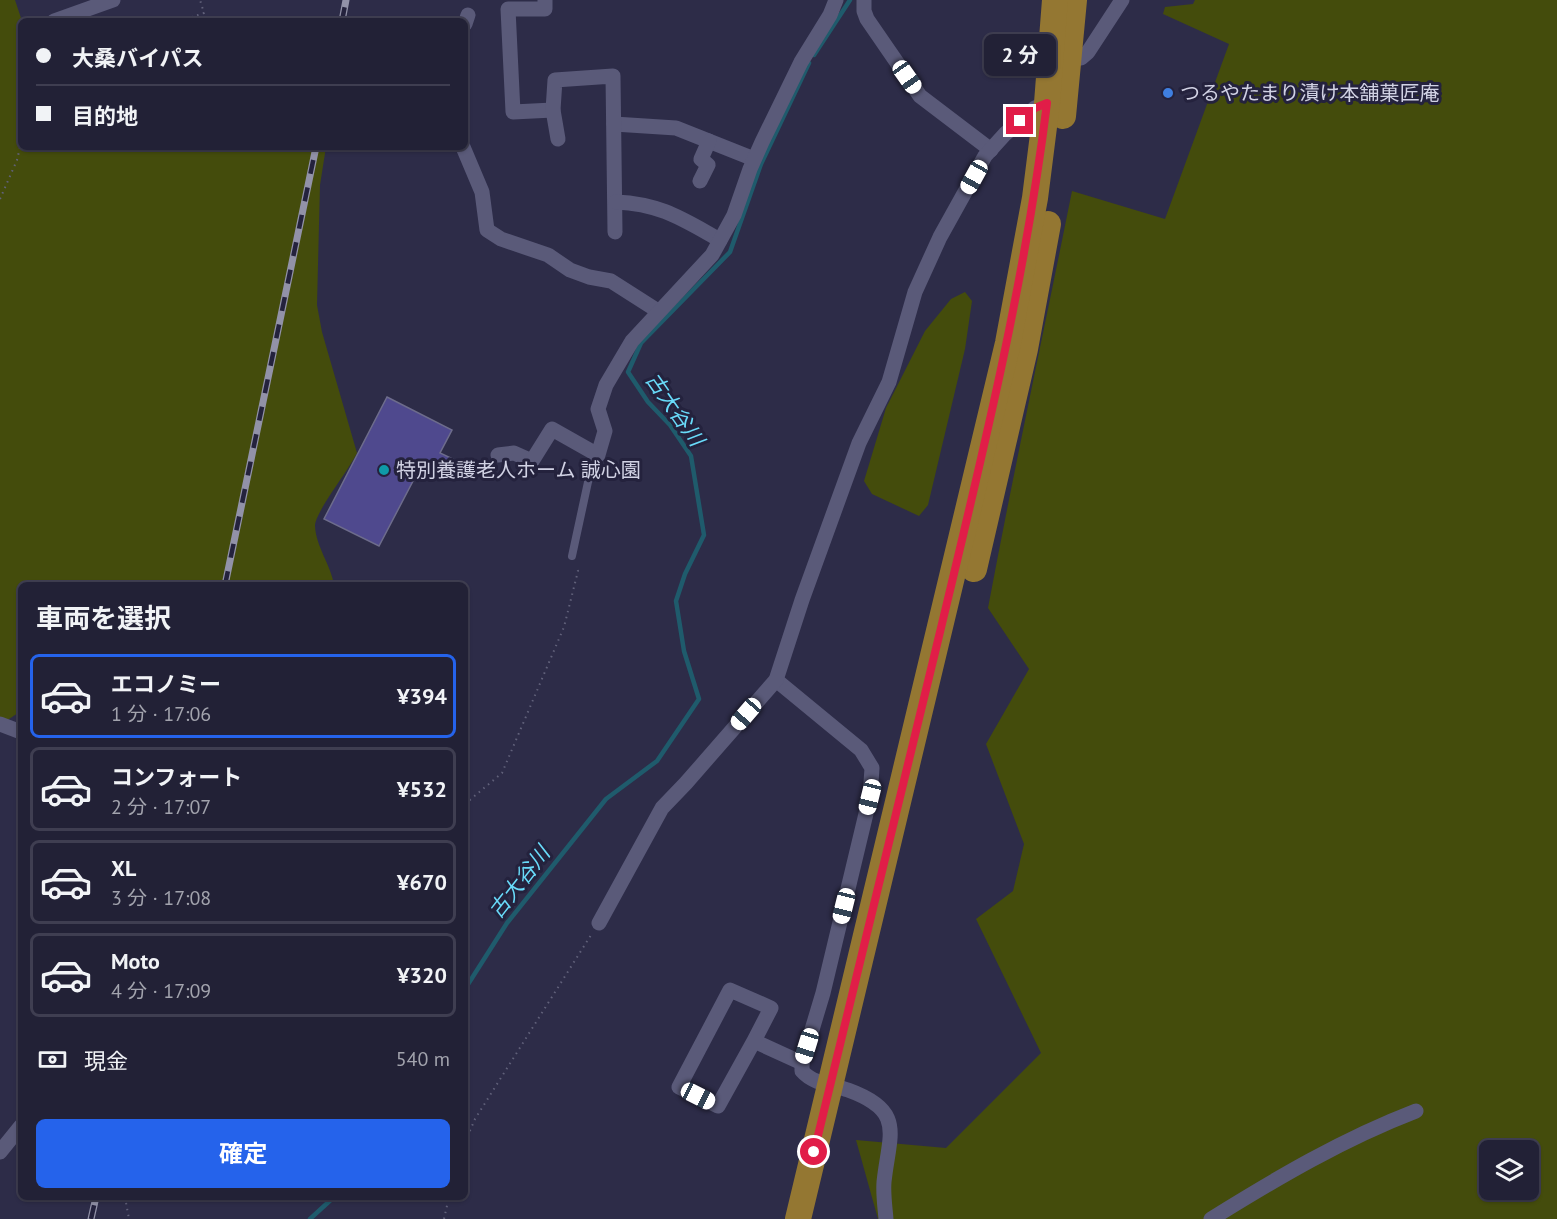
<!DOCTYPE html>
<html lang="ja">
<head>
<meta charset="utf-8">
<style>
	body { margin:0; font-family:"PT Sans","Noto Sans JP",sans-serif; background:#2a293e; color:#f1f3f6; height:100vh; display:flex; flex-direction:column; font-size:22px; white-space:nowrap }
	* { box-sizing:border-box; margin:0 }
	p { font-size:20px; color:#a2a3ad }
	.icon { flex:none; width:33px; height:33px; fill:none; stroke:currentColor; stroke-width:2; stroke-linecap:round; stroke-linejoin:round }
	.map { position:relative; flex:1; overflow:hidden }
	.details { position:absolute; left:18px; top:582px; width:450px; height:618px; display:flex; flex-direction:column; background:#222136; border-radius:9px; box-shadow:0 2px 4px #0004,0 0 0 2px #3f3e51 }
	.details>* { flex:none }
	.top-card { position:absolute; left:18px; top:18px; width:450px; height:132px; border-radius:9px; box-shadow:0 2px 4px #0004,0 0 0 2px #3f3e51; display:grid; align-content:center; height:132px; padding:0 18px; background:#222136 }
	.fabs { position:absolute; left:1479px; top:1140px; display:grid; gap:12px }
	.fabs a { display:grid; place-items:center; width:60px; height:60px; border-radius:9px; background:#222136; box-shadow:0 2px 4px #0004,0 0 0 2px #3f3e51; font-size:30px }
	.end { position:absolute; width:27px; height:27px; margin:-14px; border:8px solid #e11d48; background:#fff; box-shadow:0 0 0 3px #fff }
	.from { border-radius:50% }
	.bubble { position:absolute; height:42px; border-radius:9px; background:#222136; box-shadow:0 2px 4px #0004,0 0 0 2px #3f3e51; font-size:20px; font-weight:700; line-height:42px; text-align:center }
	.car { position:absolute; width:18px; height:36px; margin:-18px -9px; border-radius:8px; box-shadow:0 0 4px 2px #0007; background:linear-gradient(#fff 24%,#345 0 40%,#fff 0 76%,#345 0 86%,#fff 0) }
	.top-card b { display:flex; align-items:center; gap:21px; height:57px; font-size:22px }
	.top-card b+b { border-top:2px solid #3f3e51 }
	.top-card i { width:15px; height:15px; background:#f1f3f6 }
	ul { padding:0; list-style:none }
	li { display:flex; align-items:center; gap:18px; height:84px; margin:0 12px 9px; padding:0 6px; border:3px solid #3f3e51; border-radius:9px }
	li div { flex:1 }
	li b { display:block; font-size:22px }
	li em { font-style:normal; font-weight:700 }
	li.current { border-color:#2563eb }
	li>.icon { width:54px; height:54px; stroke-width:1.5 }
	h2 { padding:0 18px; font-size:27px; line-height:72px }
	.pay { display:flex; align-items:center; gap:15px; height:66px; padding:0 18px; font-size:22px }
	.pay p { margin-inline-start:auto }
	.button { display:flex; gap:12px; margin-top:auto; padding:12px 18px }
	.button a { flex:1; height:69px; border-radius:9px; background:#2563eb; color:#fff; font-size:24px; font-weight:700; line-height:69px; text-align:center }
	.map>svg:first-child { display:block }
	.green { fill:#444c0c; fill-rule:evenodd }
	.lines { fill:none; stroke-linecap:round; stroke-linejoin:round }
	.stream { stroke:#1f5b6c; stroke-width:4.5 }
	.building { fill:#4f498e; stroke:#6d6c8c; stroke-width:1.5 }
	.path { stroke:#61617a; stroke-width:2; stroke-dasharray:1.5 4.5; stroke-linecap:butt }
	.service { stroke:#5a5a79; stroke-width:8 }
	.minor { stroke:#5a5a79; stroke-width:15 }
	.trunk { stroke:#947732; stroke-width:26 }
	.rail-casing { stroke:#9292a8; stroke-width:7 }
	.rail { stroke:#24223d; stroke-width:4.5; stroke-dasharray:14; stroke-linecap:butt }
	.route { stroke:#e11d48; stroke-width:8 }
	.shop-dot { fill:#3f7fe0; stroke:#24223d; stroke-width:2 }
	.culture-dot { fill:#0f9aa8; stroke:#24223d; stroke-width:2 }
	.labels { text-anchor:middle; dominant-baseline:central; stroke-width:6; stroke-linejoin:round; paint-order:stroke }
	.poi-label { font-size:20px; fill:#d1d2e4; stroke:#24223d; text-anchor:start }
	.water-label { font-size:21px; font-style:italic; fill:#69dbfa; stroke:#24223d }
</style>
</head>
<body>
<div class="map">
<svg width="1557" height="1219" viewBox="0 0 1557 1219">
	<rect width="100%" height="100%" fill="#2d2c48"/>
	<!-- green -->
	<g class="green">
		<path d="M 0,0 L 15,0 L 22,21 L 21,147 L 326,147 L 320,185 L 317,305 L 322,332 L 357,453 C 349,470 315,512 315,526 C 316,547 331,565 334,585 L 21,585 L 21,711 L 0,725 Z"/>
		<path d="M 1195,0 L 1557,0 L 1557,1219 L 878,1219 L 856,1140 L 946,1148 L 1041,1053 L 976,919 L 1013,891 L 1024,844 L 986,744 L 1029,669 L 988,608 C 1014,469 1044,331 1072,191 L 1165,219 L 1229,44 L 1163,14 L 1165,7 L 1193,4 ZM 1490,1150 L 1528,1150 L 1528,1190 L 1490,1190 Z"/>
		<path d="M 965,292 L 972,301 L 965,349 L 928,505 L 919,516 L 872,494 L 864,481 L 886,408 L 925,331 L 951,299 Z"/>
	</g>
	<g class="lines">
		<!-- stream -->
		<g class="stream">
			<path d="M 814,55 L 850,0"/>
			<path d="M 465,989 L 507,923 L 606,799 L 657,761 L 699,699 L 684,651 L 676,601 L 685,574 L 704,535 L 691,456 L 670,425 L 648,402 L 628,372 L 641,343 L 730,252 L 761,164 L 809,63"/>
			<path d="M 310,1219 L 334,1197"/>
		</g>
	</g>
	<!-- building -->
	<path class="building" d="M 387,397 L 452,430 L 440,453 L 453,459 L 445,476 L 422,464 L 379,546 L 324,519 Z"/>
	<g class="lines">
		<!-- path -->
		<g class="path">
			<path d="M 180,21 L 204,13 L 200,0"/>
			<path d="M 0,199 L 17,160 L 21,143"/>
			<path d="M 465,804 L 502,773 L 564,627 L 578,571 L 576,566"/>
			<path d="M 465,1142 L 475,1119 L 591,935"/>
			<path d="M 125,1197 L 129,1219"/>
			<path d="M 444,1219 L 449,1197"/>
		</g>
		<!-- service -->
		<path class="service" d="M 572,556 L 588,482 L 598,455"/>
		<!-- minor -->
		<g class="minor">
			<path d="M 545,0 L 545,9 L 508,9 L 513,112 L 553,110"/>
			<path d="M 864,0 L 864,11 L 867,19 L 920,96 L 991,150"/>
			<path d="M 54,21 L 113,0"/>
			<path d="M 465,24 L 468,15"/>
			<path d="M 1070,57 L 1081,58 L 1088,52 L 1122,0"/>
			<path d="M 614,124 L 676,128 L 754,159"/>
			<path d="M 558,139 L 553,110 L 555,80 L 613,76 L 615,232"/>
			<path d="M 463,147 L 482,192 L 487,230 L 501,239 L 548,255 L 570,270 L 589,277 L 611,281 L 658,311"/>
			<path d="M 700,181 L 708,165 L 701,159 L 709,141"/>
			<path d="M 616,202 C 661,204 682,219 720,240"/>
			<path d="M 498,455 L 514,453 L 532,461 L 552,429 L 598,455 L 605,431 L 598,409 L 606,385 L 632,341 L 712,255 L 734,215 L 750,169 L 762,142 L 801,62 L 830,15 L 836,0"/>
			<path d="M 776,680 L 861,750 L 872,768 L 870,797 L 823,993 L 802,1063 L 802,1071 C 813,1084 833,1085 848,1090 C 906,1111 889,1134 884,1182 C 883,1194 885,1207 886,1219"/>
			<path d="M 0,724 L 21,732"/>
			<path d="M 599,923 L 662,808 L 686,783 L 776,680 L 802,600 L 859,443 L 889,382 L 915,292 L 940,237 L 985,156 L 1005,134 L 1035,108 L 1047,103 L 1053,103"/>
			<path d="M 754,1041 L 718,1106 L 679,1087 L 730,990 L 771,1008 L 754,1041 L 802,1063"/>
			<path d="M 0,1152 L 21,1126"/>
			<path d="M 1211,1219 C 1277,1178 1343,1139 1416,1111"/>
		</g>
		<!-- trunk -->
		<g class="trunk">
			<path d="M 1063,116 L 1074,0"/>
			<path d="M 974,569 L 1025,349 L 1048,224"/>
			<path d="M 798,1219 L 1008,343 L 1035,198 L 1047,103 L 1055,0"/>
		</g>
		<!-- rail casing -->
		<g class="rail-casing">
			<g id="rail">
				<path d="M 342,21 L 346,0"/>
				<path d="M 225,585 L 316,147"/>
				<path d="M 91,1219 L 96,1197"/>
			</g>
		</g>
		<!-- rail -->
		<use href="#rail" class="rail"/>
	</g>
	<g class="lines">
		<!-- route -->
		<path class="route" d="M 814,1152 C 856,979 898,805 940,632 C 982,457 1025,282 1047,103 L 1035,108 L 1020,121"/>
	</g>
	<!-- markers -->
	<circle class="shop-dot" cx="1168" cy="93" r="6"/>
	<circle class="culture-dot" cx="384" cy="470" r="6"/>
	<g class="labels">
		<!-- poi labels -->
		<g class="poi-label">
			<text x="1180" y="93">つるやたまり漬け本舗菓匠庵</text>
			<text x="396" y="470">特別養護老人ホーム 誠心園</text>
		</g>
		<!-- water labels -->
		<g class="water-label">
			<text transform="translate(675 409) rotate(55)">古大谷川</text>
			<text transform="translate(519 882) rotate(-52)">古大谷川</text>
		</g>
	</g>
</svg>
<div class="fabs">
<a><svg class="icon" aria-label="layers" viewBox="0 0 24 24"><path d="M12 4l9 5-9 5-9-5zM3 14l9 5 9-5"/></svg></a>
</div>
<i class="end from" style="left:814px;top:1152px"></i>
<i class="end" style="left:1020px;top:121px"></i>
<div class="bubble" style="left:984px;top:34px;width:72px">2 分</div>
<i class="car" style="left:907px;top:77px;rotate:145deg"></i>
<i class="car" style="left:974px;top:177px;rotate:209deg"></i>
<i class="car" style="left:746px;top:714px;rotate:221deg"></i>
<i class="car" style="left:870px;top:797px;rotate:194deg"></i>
<i class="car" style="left:844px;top:906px;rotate:194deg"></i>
<i class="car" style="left:807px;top:1046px;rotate:197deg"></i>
<i class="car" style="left:698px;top:1096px;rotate:117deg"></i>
<div class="top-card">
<b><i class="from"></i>大桑バイパス</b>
<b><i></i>目的地</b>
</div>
<section class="details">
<h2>車両を選択</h2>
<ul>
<li class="current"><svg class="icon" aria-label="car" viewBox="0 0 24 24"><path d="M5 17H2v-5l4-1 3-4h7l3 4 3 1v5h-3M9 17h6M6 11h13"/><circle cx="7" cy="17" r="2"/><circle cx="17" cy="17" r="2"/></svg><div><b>エコノミー</b><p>1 分 · 17:06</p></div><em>¥394</em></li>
<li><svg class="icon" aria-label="car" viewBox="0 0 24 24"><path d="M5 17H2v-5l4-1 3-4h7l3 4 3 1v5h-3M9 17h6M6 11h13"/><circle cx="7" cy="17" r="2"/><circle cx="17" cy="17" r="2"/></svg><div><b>コンフォート</b><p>2 分 · 17:07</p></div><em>¥532</em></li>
<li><svg class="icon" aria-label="car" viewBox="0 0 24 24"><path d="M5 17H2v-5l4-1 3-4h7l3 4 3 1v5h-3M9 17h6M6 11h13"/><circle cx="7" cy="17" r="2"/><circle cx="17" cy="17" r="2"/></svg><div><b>XL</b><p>3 分 · 17:08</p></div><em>¥670</em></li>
<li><svg class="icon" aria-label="car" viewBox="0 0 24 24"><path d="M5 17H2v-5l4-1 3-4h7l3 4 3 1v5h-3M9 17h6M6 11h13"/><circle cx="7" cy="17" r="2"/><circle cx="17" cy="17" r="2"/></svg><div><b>Moto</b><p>4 分 · 17:09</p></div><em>¥320</em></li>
</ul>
<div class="pay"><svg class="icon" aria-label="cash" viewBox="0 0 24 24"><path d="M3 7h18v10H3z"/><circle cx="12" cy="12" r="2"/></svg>現金<p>540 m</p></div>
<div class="button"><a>確定</a></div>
</section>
</div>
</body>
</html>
